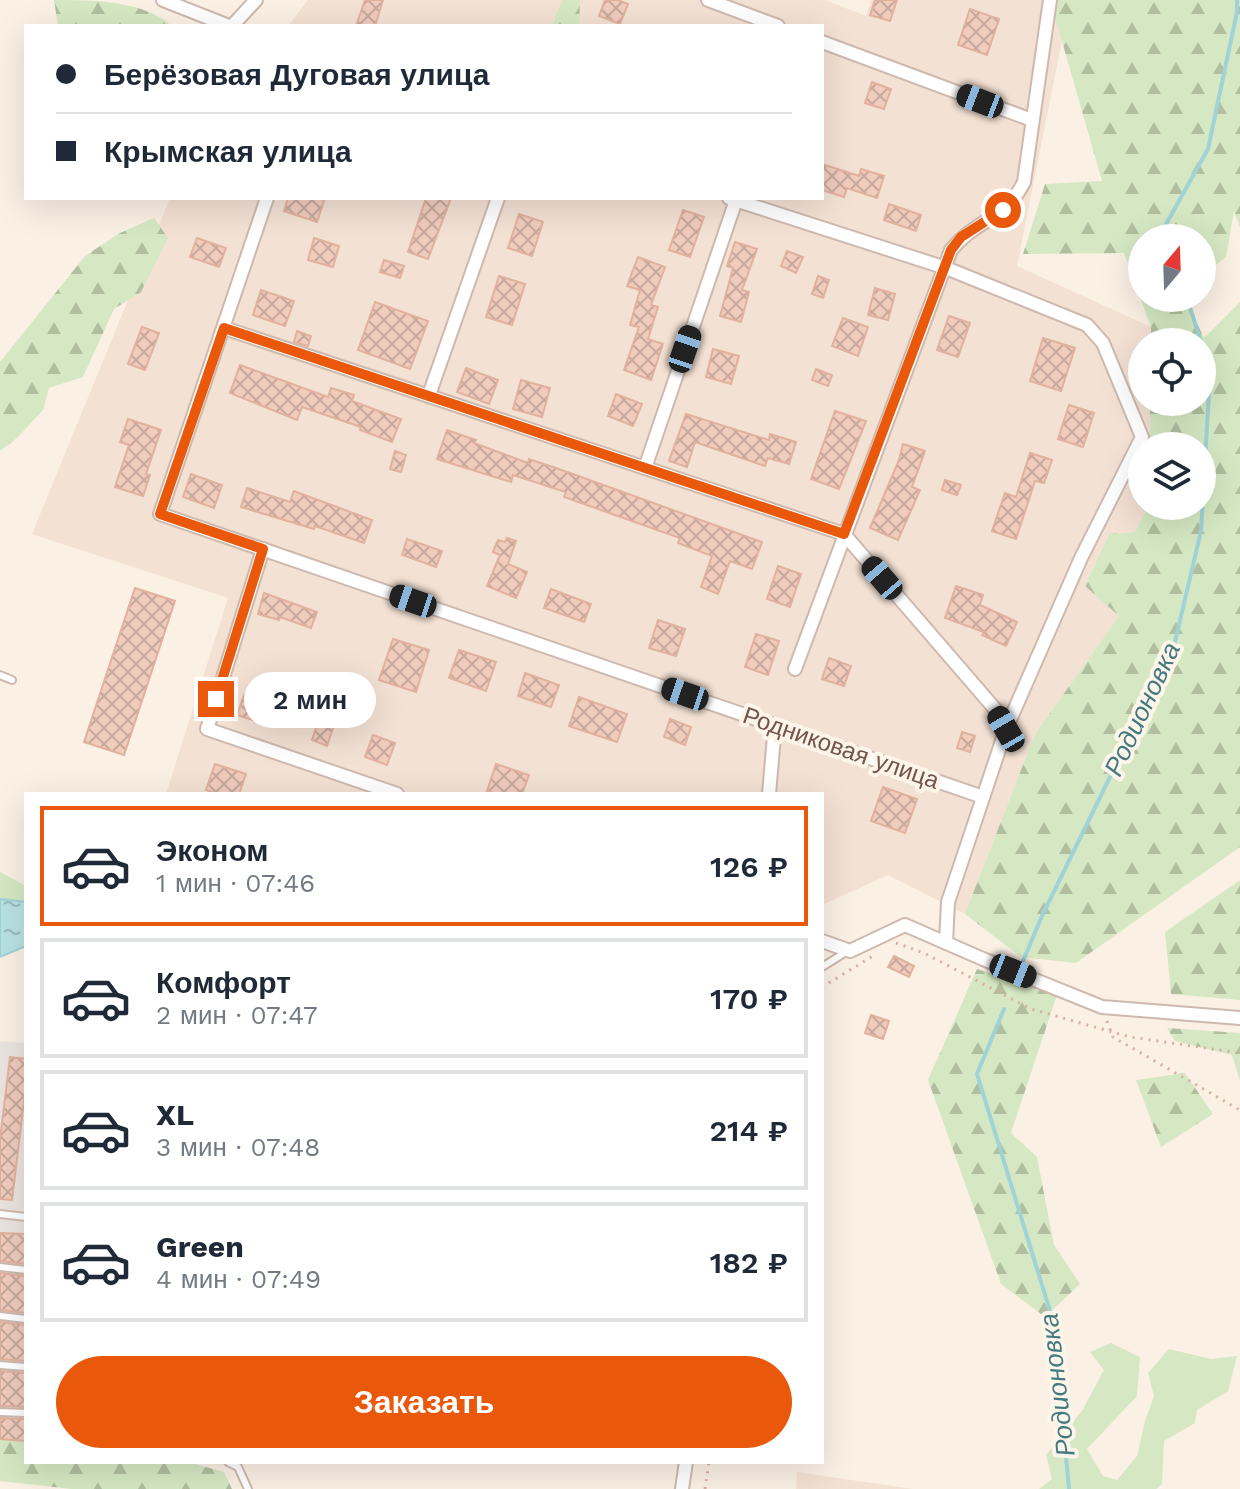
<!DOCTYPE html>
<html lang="ru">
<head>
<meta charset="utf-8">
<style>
	body { margin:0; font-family:"Work Sans",sans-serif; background:#f2f2f3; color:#1f2937; height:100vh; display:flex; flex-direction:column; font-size:30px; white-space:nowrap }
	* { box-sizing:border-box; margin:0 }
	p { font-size:26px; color:#747a83 }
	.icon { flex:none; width:44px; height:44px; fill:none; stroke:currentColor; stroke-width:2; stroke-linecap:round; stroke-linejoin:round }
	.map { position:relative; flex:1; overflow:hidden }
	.drawer { position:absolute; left:24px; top:792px; width:800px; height:672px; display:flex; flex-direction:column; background:#fff; border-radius:0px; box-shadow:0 8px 32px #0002 }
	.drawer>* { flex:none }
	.top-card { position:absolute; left:24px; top:24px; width:800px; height:176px; border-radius:0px; box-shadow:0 8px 32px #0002; display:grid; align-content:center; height:176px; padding:0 32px; background:#fff }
	.needle { width:52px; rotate:19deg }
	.tools { position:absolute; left:1128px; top:224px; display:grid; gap:16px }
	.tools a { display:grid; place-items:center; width:88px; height:88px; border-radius:50%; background:#fff; box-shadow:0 8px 32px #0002; font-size:40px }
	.end { position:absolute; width:36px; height:36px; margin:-18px; border:10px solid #ea580c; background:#fff; box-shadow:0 0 0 4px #fff }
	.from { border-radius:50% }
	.bubble { position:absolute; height:56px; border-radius:28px; background:#fff; box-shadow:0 8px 32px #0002; font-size:26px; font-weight:600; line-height:56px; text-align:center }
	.car { position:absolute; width:24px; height:48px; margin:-24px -12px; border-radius:10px; box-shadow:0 0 6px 2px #0007; background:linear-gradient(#222 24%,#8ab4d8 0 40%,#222 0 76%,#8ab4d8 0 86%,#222 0) }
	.top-card b { display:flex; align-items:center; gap:28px; height:76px; font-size:30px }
	.top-card b+b { border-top:2px solid #e0e1e3 }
	.top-card i { width:20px; height:20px; background:#1f2937 }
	ul { padding:14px 0 0; list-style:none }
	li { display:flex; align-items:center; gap:24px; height:120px; margin:0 16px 12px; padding:0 16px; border:4px solid #e0e1e3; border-radius:0px }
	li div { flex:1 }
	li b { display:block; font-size:30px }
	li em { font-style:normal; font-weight:600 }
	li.active { border-color:#ea580c }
	li>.icon { width:72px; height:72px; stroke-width:1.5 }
	.primary-button { display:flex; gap:16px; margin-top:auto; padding:16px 32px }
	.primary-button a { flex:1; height:92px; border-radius:48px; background:#ea580c; color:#fff; font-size:32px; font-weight:600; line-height:92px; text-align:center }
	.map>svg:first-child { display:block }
	.residential { fill:#f3e1d3 }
	.industrial { fill:#ebe3de }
	.green { fill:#d5e8c3 }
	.forest { fill:url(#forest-firs) }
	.water { fill:url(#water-ripples); stroke:#a0d2d6; stroke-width:2 }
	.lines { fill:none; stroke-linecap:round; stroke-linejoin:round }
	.stream { stroke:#a0d2d6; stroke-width:4 }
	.building { fill:url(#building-cross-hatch); stroke:#e2b19e; stroke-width:2 }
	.service-casing { stroke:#ceb9ae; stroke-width:10 }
	.minor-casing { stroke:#ceb9ae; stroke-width:16 }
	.path { stroke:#d5b0a0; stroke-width:3; stroke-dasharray:2 6; stroke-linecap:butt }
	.service { stroke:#fff; stroke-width:6 }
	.minor { stroke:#fff; stroke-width:12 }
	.route { stroke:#ea580c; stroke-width:10 }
	.labels { text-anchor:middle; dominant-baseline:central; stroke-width:8; stroke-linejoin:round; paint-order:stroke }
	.street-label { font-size:24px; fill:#73554b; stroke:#fef5ea }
	.water-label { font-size:26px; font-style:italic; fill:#427a7f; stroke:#fef5ea }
</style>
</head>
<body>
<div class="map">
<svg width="1240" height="1489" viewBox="0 0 1240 1489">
	<defs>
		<pattern id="forest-firs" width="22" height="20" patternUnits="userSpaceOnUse" patternTransform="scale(2)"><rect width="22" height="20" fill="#d5e8c3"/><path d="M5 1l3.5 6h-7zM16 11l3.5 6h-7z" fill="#b1bfa0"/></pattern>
		<pattern id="water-ripples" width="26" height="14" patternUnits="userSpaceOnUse" patternTransform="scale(2)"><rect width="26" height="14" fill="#b9e2e4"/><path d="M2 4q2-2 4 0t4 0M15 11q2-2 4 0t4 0" fill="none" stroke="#9bbabb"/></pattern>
		<pattern id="building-cross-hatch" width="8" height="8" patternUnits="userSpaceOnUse" patternTransform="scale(2)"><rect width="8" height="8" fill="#f0ccbd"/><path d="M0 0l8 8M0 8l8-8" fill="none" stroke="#c7a89c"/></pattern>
	</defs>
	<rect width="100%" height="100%" fill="#fbf0e4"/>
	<!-- residential -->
	<g class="residential">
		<path d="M 308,0 L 825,0 L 866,16 L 871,0 L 1070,0 L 1017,266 L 1151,327 L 1151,342 L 1142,342 L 1142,402 L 1150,402 L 1150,446 L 1142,446 L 1142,506 L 1149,506 L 1149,509 L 1135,532 L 1109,534 L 1085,586 L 1119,616 L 1035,734 L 965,914 L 888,875 L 822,905 L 822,794 L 166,794 L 228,598 L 32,534 L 170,198 L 822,198 L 822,26 L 288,26 Z"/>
		<path d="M 797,1472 L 913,1489 L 796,1489 Z"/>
	</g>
	<!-- industrial -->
	<path class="industrial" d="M 0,1041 L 26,1043 L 26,1441 L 0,1439 Z"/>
	<!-- green -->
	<g class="green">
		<path d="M 0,872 L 26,886 L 26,902 L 0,899 Z"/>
		<path d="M 1111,1343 L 1140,1357 L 1137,1396 L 1087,1449 L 1103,1476 L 1117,1480 L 1137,1456 L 1145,1421 L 1154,1396 L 1148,1373 L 1169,1349 L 1211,1359 L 1237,1356 L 1228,1391 L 1197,1410 L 1195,1423 L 1164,1441 L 1162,1484 L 1156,1489 L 1039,1489 L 1052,1479 L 1046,1455 L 1082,1411 L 1104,1370 L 1090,1352 Z"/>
	</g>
	<!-- forest -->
	<g class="forest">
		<path d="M 54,0 C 92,0 143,0 172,26 L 58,26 Z"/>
		<path d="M 562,0 L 580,0 L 579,26 L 552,26 Z"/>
		<path d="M 1055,0 L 1240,0 L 1240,227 L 1234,212 L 1226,257 L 1202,276 L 1202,238 L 1142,238 L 1142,298 L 1185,298 L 1204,338 L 1240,302 L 1240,847 L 1076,963 L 1021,957 L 965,914 L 1035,734 L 1119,616 L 1085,586 L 1109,534 L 1135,532 L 1149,506 L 1202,506 L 1202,446 L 1150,446 L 1150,402 L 1202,402 L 1202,342 L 1151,342 L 1151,327 L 1124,253 L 1023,254 L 1045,184 L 1102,181 L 1053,10 Z"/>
		<path d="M 154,218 L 168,238 L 141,292 L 114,309 L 83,377 L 49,388 L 43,410 L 17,438 L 0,451 L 0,362 L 85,256 L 120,233 Z"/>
		<path d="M 1240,880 L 1240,1000 L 1171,994 L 1165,932 Z"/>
		<path d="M 977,969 L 1057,995 L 1011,1133 L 1037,1157 L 1054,1245 L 1080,1284 L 1045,1317 L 1001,1284 L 928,1080 Z"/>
		<path d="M 1167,1028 L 1240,1033 L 1240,1081 L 1232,1055 L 1175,1041 Z"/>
		<path d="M 1185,1073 L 1213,1114 L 1161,1147 L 1136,1080 Z"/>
		<path d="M 0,1439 L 26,1441 L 26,1462 L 188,1462 L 224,1472 L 232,1489 L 72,1489 L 0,1481 Z"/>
	</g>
	<!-- water -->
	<path class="water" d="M 0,899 L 26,902 L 26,946 L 0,957 Z"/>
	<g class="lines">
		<!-- stream -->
		<g class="stream">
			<path d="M 1169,238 L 1165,226 L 1208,149 L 1237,12 L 1237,0"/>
			<path d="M 1187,298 L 1201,342"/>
			<path d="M 1023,961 L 1042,916 L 1174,646 L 1201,531 L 1210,373 L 1202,346"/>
			<path d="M 1004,1009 L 977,1074 L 1054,1324 L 1069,1489"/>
		</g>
	</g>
	<!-- building -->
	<g class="building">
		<path d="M 365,0 L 383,0 L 375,26 L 356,26 Z"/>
		<path d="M 605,0 L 618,0 L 628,4 L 620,24 L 599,16 Z"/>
		<path d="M 875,0 L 897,0 L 890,21 L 870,15 Z"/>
		<path d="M 970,9 L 999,19 L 987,55 L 958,45 Z"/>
		<path d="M 872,82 L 891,89 L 884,109 L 865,103 Z"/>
		<path d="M 822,164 L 859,176 L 861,169 L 884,176 L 877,198 L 847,188 L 844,197 L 822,190 Z"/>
		<path d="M 288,198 L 325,198 L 317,222 L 284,211 Z"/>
		<path d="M 426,198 L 451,198 L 428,259 L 408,252 Z"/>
		<path d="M 889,204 L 921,215 L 916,231 L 884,220 Z"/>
		<path d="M 683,210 L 704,217 L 690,257 L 669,250 Z"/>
		<path d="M 519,214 L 543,222 L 532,256 L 508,248 Z"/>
		<path d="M 197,238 L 226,248 L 219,267 L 190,257 Z"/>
		<path d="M 314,238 L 339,246 L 333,267 L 308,260 Z"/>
		<path d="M 735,242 L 757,249 L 742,290 L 749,292 L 741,322 L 720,316 L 733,268 L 727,266 Z"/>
		<path d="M 787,251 L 803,257 L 796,273 L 781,266 Z"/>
		<path d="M 638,257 L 665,267 L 651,305 L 658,307 L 648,339 L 663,344 L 651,380 L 624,370 L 639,327 L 630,325 L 640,290 L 627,286 Z"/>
		<path d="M 384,260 L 404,266 L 400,278 L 380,272 Z"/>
		<path d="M 499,276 L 525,284 L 512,325 L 486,317 Z"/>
		<path d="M 818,276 L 829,280 L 823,298 L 812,294 Z"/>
		<path d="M 875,288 L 895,294 L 888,320 L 868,315 Z"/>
		<path d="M 261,290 L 294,301 L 285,326 L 253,315 Z"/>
		<path d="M 375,302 L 428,321 L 410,369 L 358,350 Z"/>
		<path d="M 949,316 L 970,323 L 958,357 L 937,350 Z"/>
		<path d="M 843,318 L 868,327 L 858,356 L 832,346 Z"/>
		<path d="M 142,327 L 159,333 L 145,370 L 128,364 Z"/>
		<path d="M 297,331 L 311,336 L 308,346 L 294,342 Z"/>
		<path d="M 1043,338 L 1075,348 L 1061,391 L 1030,381 Z"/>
		<path d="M 713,349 L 739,356 L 731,384 L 706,377 Z"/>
		<path d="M 240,365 L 328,397 L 331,388 L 354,395 L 352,401 L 401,419 L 392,442 L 360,430 L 361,427 L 302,407 L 297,420 L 230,393 Z"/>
		<path d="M 466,368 L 498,380 L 489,404 L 457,392 Z"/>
		<path d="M 816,369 L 832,375 L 828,386 L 812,380 Z"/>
		<path d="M 521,380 L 550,388 L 542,417 L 513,409 Z"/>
		<path d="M 616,394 L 642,404 L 633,426 L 608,416 Z"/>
		<path d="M 1069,405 L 1094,413 L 1083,447 L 1058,439 Z"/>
		<path d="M 835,411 L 866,421 L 839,489 L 811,479 Z"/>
		<path d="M 686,414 L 769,440 L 770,434 L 796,442 L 789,464 L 768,458 L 765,466 L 695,442 L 687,467 L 669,461 Z"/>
		<path d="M 128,419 L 161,430 L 146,474 L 150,475 L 143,496 L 115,487 L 129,445 L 120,442 Z"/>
		<path d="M 447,430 L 476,440 L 474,443 L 528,463 L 529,459 L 556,468 L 762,542 L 752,569 L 730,561 L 718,594 L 701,587 L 712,556 L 678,543 L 680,538 L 564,497 L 566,492 L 513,475 L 511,482 L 437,459 Z"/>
		<path d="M 903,444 L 925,451 L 912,487 L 920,490 L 898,540 L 870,528 L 899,460 Z"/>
		<path d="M 395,451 L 406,455 L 401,472 L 390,469 Z"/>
		<path d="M 1030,453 L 1052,460 L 1044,483 L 1035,481 L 1016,539 L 992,531 L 1005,493 L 1016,497 Z"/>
		<path d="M 191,474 L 222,485 L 214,508 L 183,497 Z"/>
		<path d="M 945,480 L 961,485 L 957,495 L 942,490 Z"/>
		<path d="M 247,488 L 290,502 L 294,491 L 372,520 L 364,543 L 315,526 L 314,529 L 241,507 Z"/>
		<path d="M 507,538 L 516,541 L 508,564 L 527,572 L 516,598 L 487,586 L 500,555 L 493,552 L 498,540 L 505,542 Z"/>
		<path d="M 407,539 L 442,551 L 436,567 L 402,555 Z"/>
		<path d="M 778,566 L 801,574 L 790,607 L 767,599 Z"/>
		<path d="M 956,586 L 983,595 L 980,605 L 1017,622 L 1006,646 L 982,635 L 984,632 L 945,618 Z"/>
		<path d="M 135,588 L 175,601 L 124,755 L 84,742 Z"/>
		<path d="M 551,589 L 591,604 L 584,622 L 544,608 Z"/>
		<path d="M 264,593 L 317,612 L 311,628 L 280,617 L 279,620 L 258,614 Z"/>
		<path d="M 658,620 L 685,629 L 676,656 L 649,648 Z"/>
		<path d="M 756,634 L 779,641 L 768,675 L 745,667 Z"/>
		<path d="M 393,639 L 429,650 L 416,692 L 379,680 Z"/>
		<path d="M 459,650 L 496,662 L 486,691 L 449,678 Z"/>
		<path d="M 829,658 L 851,666 L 844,686 L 822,679 Z"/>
		<path d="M 525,673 L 559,685 L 551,707 L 518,696 Z"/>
		<path d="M 244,695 L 278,707 L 272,726 L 237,715 Z"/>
		<path d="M 579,697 L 627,714 L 617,742 L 569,726 Z"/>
		<path d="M 320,716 L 335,722 L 327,746 L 312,740 Z"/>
		<path d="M 670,719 L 691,727 L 685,745 L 664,737 Z"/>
		<path d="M 962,732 L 975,736 L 970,752 L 957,748 Z"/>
		<path d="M 373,735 L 395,743 L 387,765 L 365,757 Z"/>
		<path d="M 215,764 L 246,774 L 239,794 L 217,794 L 206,790 Z"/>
		<path d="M 496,764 L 529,775 L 522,794 L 496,794 L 487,791 Z"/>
		<path d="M 883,787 L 917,799 L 905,833 L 871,821 Z"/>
		<path d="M 894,956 L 914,966 L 909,977 L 888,967 Z"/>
		<path d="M 871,1015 L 889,1021 L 883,1039 L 865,1033 Z"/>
		<path d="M 10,1057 L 26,1059 L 26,1085 L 12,1200 L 0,1199 L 0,1139 Z"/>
		<path d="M 0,1233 L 26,1234 L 26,1264 L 0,1261 Z"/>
		<path d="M 0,1273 L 26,1276 L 26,1313 L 0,1310 Z"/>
		<path d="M 0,1322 L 26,1325 L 26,1361 L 0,1359 Z"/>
		<path d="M 0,1371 L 26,1373 L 26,1407 L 0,1406 Z"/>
		<path d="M 0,1418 L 26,1419 L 26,1441 L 0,1439 Z"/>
	</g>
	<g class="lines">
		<!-- service casing -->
		<g class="service-casing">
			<g id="service">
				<path d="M 0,675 L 12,680"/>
				<path d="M 822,967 L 846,952"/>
				<path d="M 0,1214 L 26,1217"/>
				<path d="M 0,1267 L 26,1270"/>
				<path d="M 0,1316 L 26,1319"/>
				<path d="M 0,1365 L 26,1367"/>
				<path d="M 0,1412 L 26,1413"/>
				<path d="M 228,1462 L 238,1467 L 248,1489"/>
			</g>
		</g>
		<!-- minor casing -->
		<g class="minor-casing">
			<g id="minor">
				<path d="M 163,0 L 229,26"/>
				<path d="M 708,0 L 778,26"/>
				<path d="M 232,26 L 256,0"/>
				<path d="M 822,42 L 1032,120"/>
				<path d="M 267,198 L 160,514 L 983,797"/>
				<path d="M 729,198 L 946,268 L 1087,325 L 1103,343 L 1142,437 L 1081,558 L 1006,729 L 948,902 L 946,943"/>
				<path d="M 224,328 L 844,534 L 995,709 L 1006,729"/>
				<path d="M 429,395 L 498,198"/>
				<path d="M 645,468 L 736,200"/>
				<path d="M 263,549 L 207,729 L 397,794"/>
				<path d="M 795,669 L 951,250 C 975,220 1006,219 1024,182 L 1050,0"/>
				<path d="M 769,794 L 775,725"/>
				<path d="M 822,941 L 850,951 L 905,925 L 983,959 L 1102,1007 L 1240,1018"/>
				<path d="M 682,1489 L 686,1462"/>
			</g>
		</g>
		<!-- path -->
		<g class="path">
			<path d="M 896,943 L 924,953 L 1031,1009 L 1130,1037 L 1240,1053"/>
			<path d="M 822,987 L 873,956"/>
			<path d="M 1107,1021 L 1113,1037 L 1240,1110"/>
			<path d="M 705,1489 L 709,1462"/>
		</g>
		<!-- service -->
		<use href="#service" class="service"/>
		<!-- minor -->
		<use href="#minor" class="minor"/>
	</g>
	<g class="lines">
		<!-- route -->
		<path class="route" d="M 216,699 L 263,549 L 160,514 L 224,328 L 844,534 L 951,250 L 961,237 L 1003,210"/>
	</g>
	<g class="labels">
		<!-- street labels -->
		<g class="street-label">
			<text transform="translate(841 748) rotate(19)">Родниковая улица</text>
		</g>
		<!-- water labels -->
		<g class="water-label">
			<text transform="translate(1142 709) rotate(-65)">Родионовка</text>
			<text transform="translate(1057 1385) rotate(-97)">Родионовка</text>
		</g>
	</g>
</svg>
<div class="tools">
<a><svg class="needle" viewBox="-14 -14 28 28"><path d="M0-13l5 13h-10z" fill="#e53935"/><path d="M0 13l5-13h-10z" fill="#747a83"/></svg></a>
<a><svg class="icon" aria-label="locate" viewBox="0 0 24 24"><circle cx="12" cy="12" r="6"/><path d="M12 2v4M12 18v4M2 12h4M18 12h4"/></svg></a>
<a><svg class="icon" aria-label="layers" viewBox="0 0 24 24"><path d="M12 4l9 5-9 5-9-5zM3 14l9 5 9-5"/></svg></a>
</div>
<i class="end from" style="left:1003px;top:210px"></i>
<i class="end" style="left:216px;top:699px"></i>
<div class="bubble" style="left:244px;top:672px;width:132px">2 мин</div>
<i class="car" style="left:980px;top:101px;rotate:291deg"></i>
<i class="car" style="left:685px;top:349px;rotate:19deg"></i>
<i class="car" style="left:882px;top:578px;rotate:319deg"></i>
<i class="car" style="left:413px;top:601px;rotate:289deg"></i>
<i class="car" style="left:685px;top:694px;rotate:289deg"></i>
<i class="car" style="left:1006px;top:729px;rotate:330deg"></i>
<i class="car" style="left:1013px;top:971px;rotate:112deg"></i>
<div class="top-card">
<b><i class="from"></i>Берёзовая Дуговая улица</b>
<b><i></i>Крымская улица</b>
</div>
<section class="drawer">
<ul>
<li class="active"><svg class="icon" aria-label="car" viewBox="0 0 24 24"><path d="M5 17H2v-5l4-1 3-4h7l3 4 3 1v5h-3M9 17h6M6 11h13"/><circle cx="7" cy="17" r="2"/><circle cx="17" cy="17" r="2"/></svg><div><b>Эконом</b><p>1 мин · 07:46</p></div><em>126 ₽</em></li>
<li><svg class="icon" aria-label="car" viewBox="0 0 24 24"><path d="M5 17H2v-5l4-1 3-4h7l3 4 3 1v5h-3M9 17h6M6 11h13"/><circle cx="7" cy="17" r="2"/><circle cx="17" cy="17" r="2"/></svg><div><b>Комфорт</b><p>2 мин · 07:47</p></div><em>170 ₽</em></li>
<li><svg class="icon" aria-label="car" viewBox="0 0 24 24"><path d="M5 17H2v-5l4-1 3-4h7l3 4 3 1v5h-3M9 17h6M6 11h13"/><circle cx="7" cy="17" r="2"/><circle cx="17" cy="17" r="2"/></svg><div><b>XL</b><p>3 мин · 07:48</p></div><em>214 ₽</em></li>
<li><svg class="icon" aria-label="car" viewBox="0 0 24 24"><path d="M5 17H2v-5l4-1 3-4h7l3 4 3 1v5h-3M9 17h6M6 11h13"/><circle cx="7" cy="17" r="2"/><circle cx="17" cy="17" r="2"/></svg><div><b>Green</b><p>4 мин · 07:49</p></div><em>182 ₽</em></li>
</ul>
<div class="primary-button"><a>Заказать</a></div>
</section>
</div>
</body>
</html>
